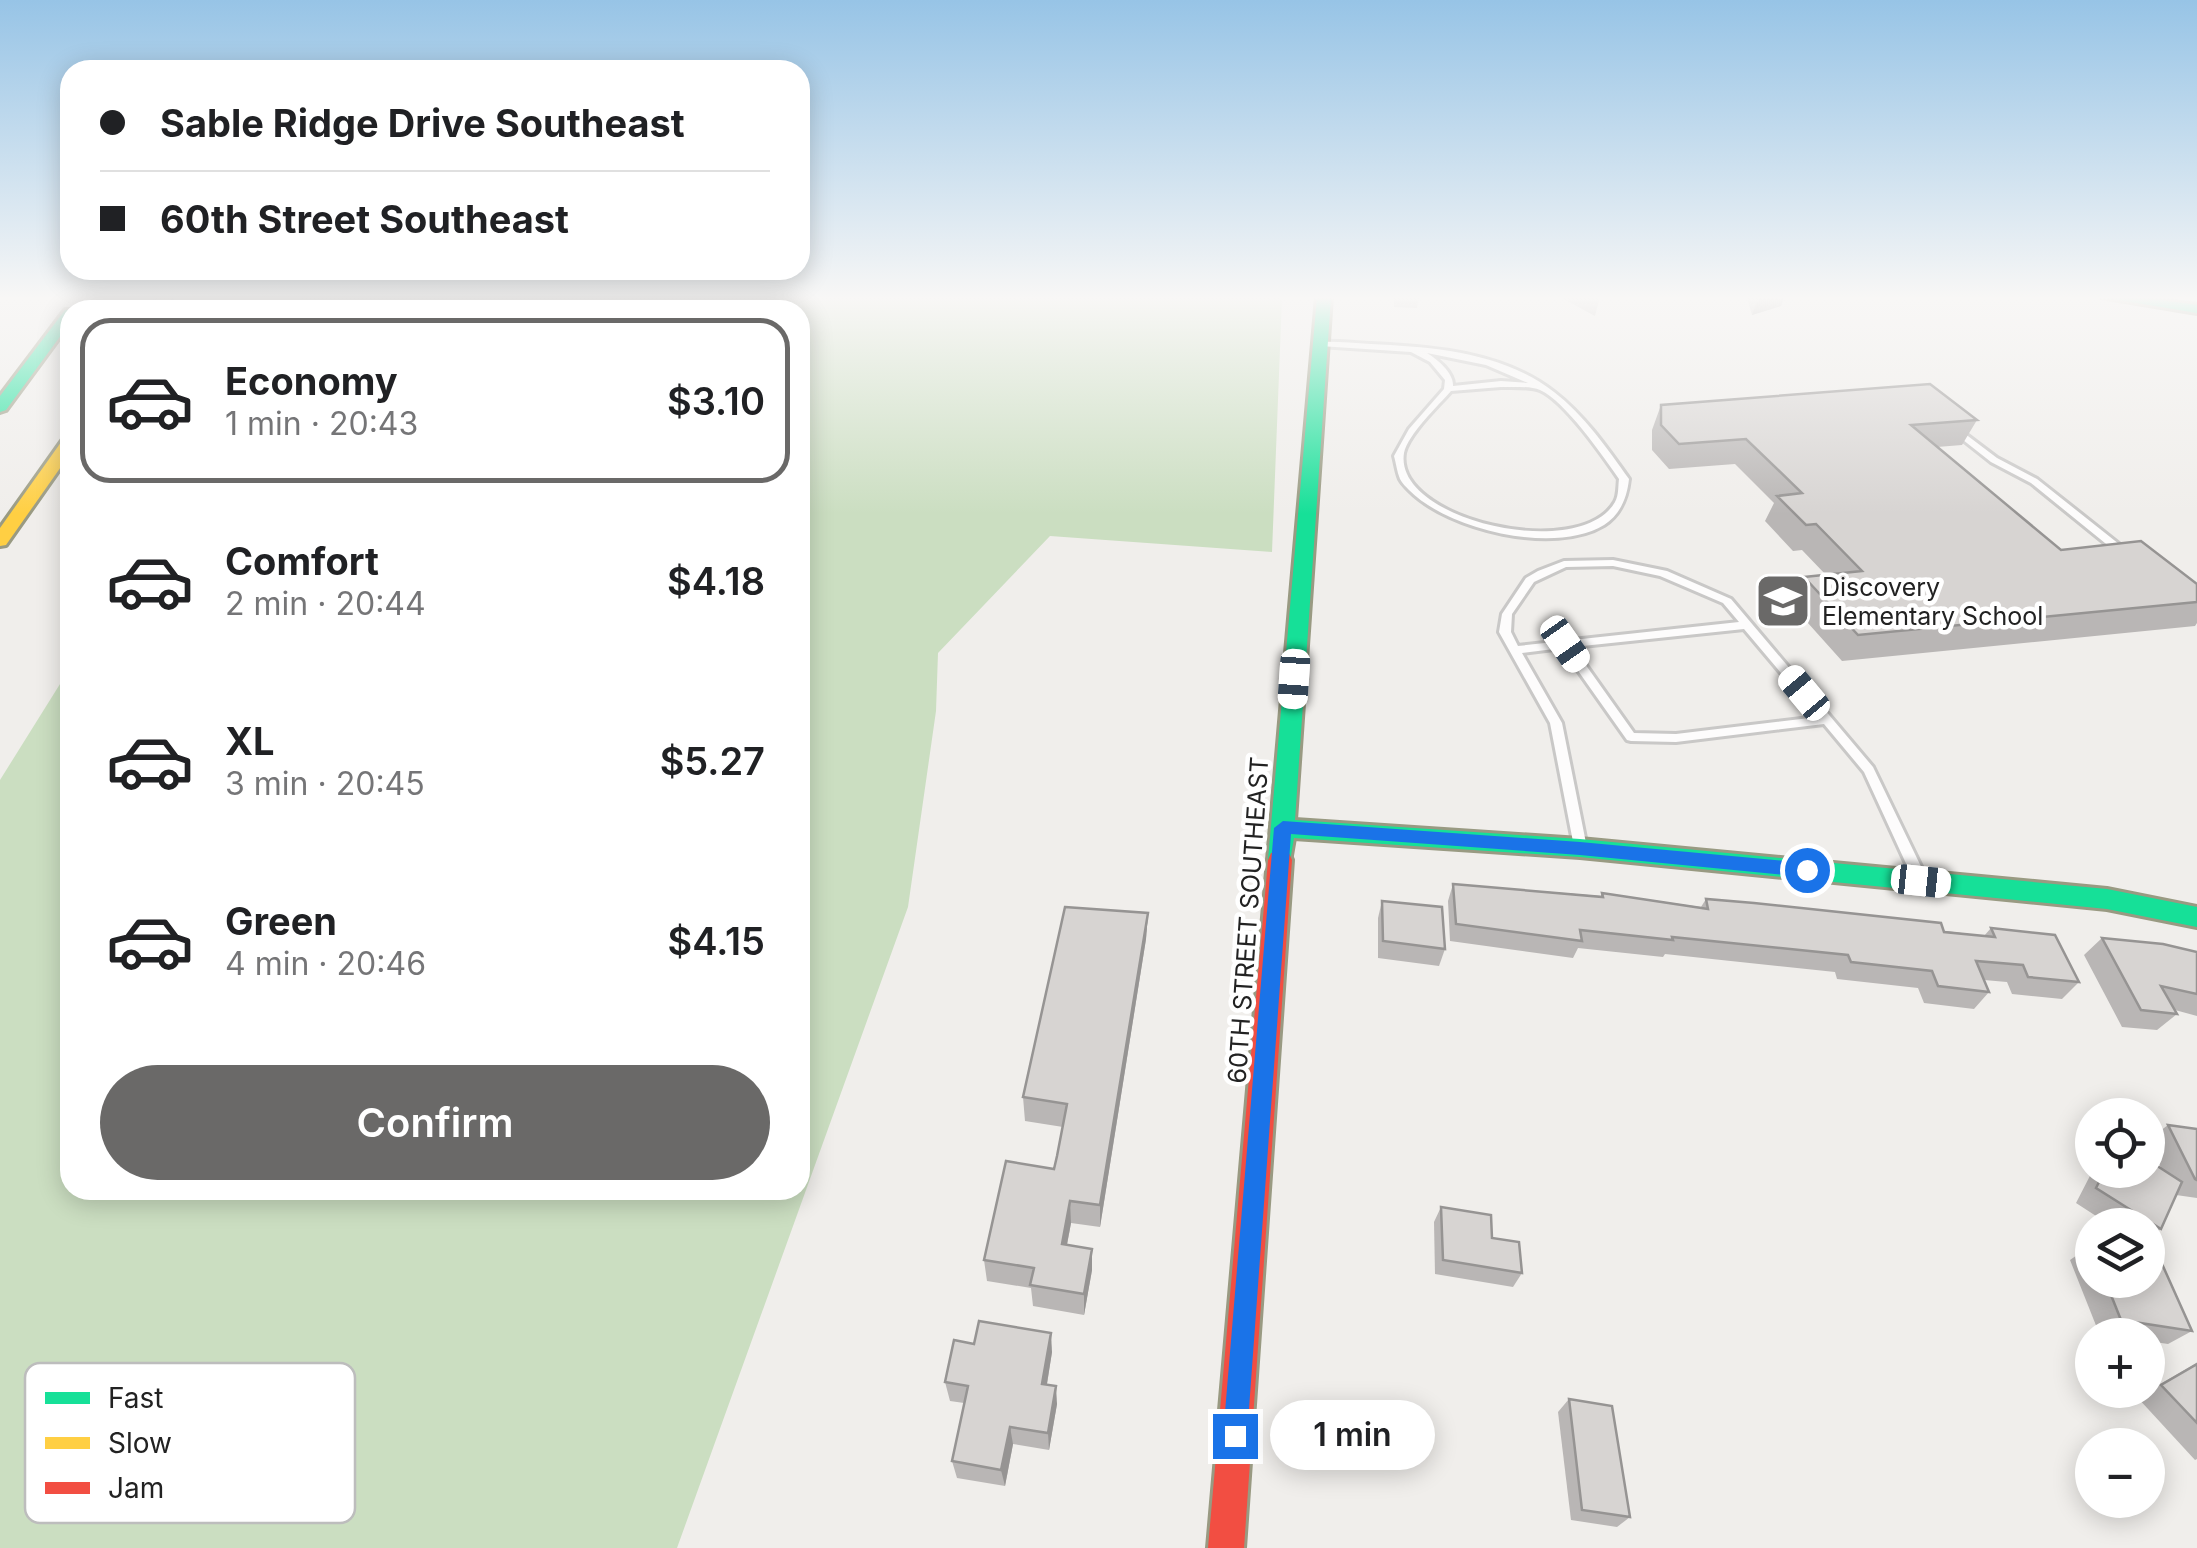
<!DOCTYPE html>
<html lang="en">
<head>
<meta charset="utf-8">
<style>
	body { margin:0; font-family:Inter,sans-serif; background:#f2f2f2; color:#202124; height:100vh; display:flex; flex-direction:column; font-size:38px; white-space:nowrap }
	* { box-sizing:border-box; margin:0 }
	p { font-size:32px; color:#757577 }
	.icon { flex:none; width:55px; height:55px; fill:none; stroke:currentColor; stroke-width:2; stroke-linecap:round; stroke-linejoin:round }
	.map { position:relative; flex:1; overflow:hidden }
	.drawer { position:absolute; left:60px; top:300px; width:750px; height:900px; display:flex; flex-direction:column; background:#fff; border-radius:30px; box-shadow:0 5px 25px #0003 }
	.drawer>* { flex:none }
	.banner { position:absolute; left:60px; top:60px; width:750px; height:220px; border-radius:30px; box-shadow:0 5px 25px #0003; display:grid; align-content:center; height:220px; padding:0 40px; background:#fff }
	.fabs { position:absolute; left:2075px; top:1098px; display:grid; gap:20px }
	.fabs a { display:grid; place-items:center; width:90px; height:90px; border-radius:50%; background:#fff; box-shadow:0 5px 25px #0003; font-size:50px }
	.end { position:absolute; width:45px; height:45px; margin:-22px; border:12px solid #1a73e8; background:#fff; box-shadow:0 0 0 5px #fff }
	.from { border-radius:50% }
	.bubble { position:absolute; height:70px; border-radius:35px; background:#fff; box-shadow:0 5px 25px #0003; font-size:32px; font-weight:600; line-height:70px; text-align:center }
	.car { position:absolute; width:30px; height:60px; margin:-30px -15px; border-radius:12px; box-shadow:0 0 8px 2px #0007; background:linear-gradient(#fff 24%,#345 0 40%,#fff 0 76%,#345 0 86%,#fff 0) }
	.banner b { display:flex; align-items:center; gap:35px; height:95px; font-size:38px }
	.banner b+b { border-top:2px solid #e0e0e0 }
	.banner i { width:25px; height:25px; background:#202124 }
	ul { padding:18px 0 0; list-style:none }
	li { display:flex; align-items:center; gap:30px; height:165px; margin:0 20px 15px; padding:0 20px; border:5px solid transparent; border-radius:30px }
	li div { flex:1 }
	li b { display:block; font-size:38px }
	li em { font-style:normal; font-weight:600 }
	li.active { border-color:#6a6968 }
	li>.icon { width:90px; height:90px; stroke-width:1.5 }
	.button { display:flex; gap:20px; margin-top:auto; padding:20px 40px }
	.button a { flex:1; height:115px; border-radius:60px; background:#6a6968; color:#fff; font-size:40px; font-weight:600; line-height:115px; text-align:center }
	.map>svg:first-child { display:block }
	.forest { fill:#cbdec1 }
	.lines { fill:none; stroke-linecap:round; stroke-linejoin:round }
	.lane-casing { stroke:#c9c8c7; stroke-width:6 }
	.fast-casing { stroke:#999a82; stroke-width:6 }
	.slow-casing { stroke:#999a82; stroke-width:6 }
	.jam-casing { stroke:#999a82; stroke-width:6 }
	.lane { fill:#fdfcfc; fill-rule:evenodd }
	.fast { fill:#16e098; fill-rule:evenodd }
	.slow { fill:#ffcf43; fill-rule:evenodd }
	.jam { fill:#f24e42; fill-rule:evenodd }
	.wall { fill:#b9b6b5 }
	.shaded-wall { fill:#969493 }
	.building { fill:#d7d4d2; stroke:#969493; stroke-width:2.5 }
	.route { fill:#1a73e8 }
	.labels { text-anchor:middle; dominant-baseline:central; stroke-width:9; stroke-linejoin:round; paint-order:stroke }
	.poi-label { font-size:25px; fill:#222; stroke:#fff; text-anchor:start }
	.street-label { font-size:25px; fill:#222; stroke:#fff }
	.key { fill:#fff; stroke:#bdbdbd; stroke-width:2.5 }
	.key-label { font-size:28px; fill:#222 }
</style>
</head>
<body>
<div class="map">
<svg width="2197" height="1548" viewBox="0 0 2197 1548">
	<rect width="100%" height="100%" fill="#f0eeeb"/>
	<!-- forest -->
	<path class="forest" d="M 302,297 L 1282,298 L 1272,552 L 1050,536 L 938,653 L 936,711 L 908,907 L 677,1548 L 0,1548 L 0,780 L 70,668 L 70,1190 L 800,1190 L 800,310 L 294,310 Z"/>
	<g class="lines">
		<!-- lane casing -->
		<g class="lane-casing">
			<g id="lane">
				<path d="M 1317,342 C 1335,341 1353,343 1371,344 C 1433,347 1503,352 1554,392 C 1584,415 1607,448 1629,479 C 1627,497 1621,514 1604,525 C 1555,555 1448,530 1409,490 C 1406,487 1402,483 1400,479 C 1397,472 1396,463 1394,456 L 1409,429 L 1444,389 L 1445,380 L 1430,362 L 1411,352 L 1320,346 L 1317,346 ZM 1427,353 L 1486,365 L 1528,383 L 1501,381 L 1453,386 C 1454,373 1437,359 1427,353 ZM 1501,387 C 1512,387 1531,386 1540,390 C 1565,401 1603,456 1619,479 C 1618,486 1619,495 1615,502 C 1580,563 1393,520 1404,453 C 1408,434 1438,406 1451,391 Z"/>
				<path d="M 1956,427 L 1997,458 L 2037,479 L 2129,552 L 2129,556 L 2121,556 L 2031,483 L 1991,462 L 1953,432 L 1953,428 Z"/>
				<path d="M 1613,560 L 1667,571 L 1731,599 L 1873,767 L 1927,879 L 1925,883 L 1915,883 L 1864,772 L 1824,724 L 1676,742 L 1631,741 L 1627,740 L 1562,648 L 1522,653 L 1562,723 L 1587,848 L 1585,852 L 1575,852 L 1550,723 L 1499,632 L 1502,614 L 1526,578 L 1538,571 L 1564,561 ZM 1613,566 L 1660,576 L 1723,603 L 1739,622 L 1518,646 L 1511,632 L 1512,614 L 1534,582 L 1566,567 ZM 1744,629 L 1818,717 L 1676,734 L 1634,733 L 1573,647 Z"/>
			</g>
		</g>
		<!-- fast casing -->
		<g class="fast-casing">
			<g id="fast">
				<path d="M 1317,297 L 1331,297 L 1295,820 L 1580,839 L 2107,889 L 2197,907 L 2197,927 L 2107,909 L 1580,857 L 1294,838 L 1289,867 L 1271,867 L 1268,860 Z"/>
				<path d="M 2101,297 L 2141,297 L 2197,305 L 2197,313 Z"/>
				<path d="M 65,310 L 75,310 L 70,310 L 70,323 L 6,410 L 0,412 L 0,396 Z"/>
			</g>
		</g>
		<!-- slow casing -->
		<g class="slow-casing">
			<g id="slow">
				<path d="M 158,297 L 172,297 L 165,310 L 151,310 Z"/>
				<path d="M 70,437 L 70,454 L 6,545 L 0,546 L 0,528 L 64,438 Z"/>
			</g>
		</g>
		<!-- jam casing -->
		<g class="jam-casing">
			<path id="jam" d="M 1280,851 L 1289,853 L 1292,860 L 1244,1548 L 1208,1548 L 1268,860 L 1271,853 Z"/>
		</g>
		<!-- lane -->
		<use href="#lane" class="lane"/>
		<!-- fast -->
		<use href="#fast" class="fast"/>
		<!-- slow -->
		<use href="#slow" class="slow"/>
		<!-- jam -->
		<use href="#jam" class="jam"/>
	</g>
	<!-- wall -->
	<g class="wall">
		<path d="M 1394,297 L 1419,297 L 1417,308 L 1394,307 Z"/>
		<path d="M 1560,297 L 1600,297 L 1595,316 Z"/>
		<path d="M 1747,297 L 1784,297 L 1781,306 L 1752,315 Z"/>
		<path d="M 1661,405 L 1977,420 L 1962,445 L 1937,447 L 2061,550 L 2197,584 L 2197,623 L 2195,626 L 1842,661 L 1790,603 L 1804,577 L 1826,575 L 1802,550 L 1793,551 L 1765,521 L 1774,503 L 1735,464 L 1669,469 L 1652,450 L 1652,430 Z"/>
		<path d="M 1453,884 L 1601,896 L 1602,893 L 1701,907 L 1706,899 L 1984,936 L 1991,928 L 2079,982 L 2062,999 L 2012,994 L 2007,982 L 1984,980 L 1989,992 L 1974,1009 L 1924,1003 L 1918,988 L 1837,979 L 1835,972 L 1665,954 L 1663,957 L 1578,948 L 1573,958 L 1450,941 L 1448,901 Z"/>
		<path d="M 1382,901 L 1445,949 L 1439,966 L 1378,958 L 1378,918 Z"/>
		<path d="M 1148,913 L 1146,939 L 1100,1227 L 1071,1223 L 1067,1245 L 1092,1249 L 1092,1270 L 1084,1315 L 1033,1306 L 1031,1288 L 987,1281 L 984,1260 L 1054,1169 L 1063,1127 L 1025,1121 L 1023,1097 Z"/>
		<path d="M 2102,938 L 2197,952 L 2197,1016 L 2175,1010 L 2177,1014 L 2157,1030 L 2122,1027 L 2084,955 Z"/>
		<path d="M 2168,1125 L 2197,1129 L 2197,1198 L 2176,1195 L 2161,1229 L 2148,1238 L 2148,1225 L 2110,1225 L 2076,1203 L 2093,1170 L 2161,1168 L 2148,1140 Z"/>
		<path d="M 1441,1207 L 1492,1238 L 1522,1273 L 1513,1287 L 1435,1274 L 1434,1222 Z"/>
		<path d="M 2090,1246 L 2092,1246 L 2092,1280 L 2148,1280 L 2192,1331 L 2168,1344 L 2148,1341 L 2148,1335 L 2111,1335 L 2099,1333 L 2070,1260 Z"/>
		<path d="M 974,1344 L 1052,1352 L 1047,1384 L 1057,1404 L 1049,1450 L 1013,1444 L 1005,1486 L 957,1478 L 952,1461 L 964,1403 L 950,1401 L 945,1382 Z"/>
		<path d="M 2197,1363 L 2197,1459 L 2195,1460 L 2137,1397 Z"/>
		<path d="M 1569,1399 L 1630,1517 L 1617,1527 L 1571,1520 L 1558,1412 Z"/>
	</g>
	<!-- shaded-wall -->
	<g class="shaded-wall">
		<path d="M 1766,297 L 1784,297 L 1781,306 L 1752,315 L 1758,300 Z"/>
		<path d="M 1148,913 L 1146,939 L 1100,1227 L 1100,1205 Z"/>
		<path d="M 1070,1201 L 1071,1223 L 1063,1265 L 1062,1244 Z"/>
		<path d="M 1092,1249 L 1092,1270 L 1084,1315 L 1084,1294 Z"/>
		<path d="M 1051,1333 L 1052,1352 L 1044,1402 L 1042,1384 Z"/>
		<path d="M 1056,1386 L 1057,1404 L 1049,1450 L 1048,1433 Z"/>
		<path d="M 1010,1427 L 1013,1444 L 1005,1486 L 1001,1470 Z"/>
	</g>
	<!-- building -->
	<g class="building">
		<path d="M 1930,384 L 1977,420 L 1911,425 L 2061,550 L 2141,541 L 2197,584 L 2197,602 L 1858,635 L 1804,577 L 1862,571 L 1816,524 L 1806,525 L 1777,496 L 1802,493 L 1746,439 L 1679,444 L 1661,425 L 1661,405 Z"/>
		<path d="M 1453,884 L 1603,897 L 1602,893 L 1708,909 L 1706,899 L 1754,903 L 1941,923 L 1944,932 L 1995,937 L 1991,928 L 2055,935 L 2079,982 L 2028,977 L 2023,965 L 1976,961 L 1989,992 L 1938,986 L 1932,971 L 1851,962 L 1848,955 L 1672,937 L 1673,940 L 1580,930 L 1582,941 L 1456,924 Z"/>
		<path d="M 1382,901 L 1442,907 L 1445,949 L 1383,941 Z"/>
		<path d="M 1065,907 L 1148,913 L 1100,1205 L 1070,1201 L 1062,1244 L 1092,1249 L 1084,1294 L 1030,1285 L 1034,1268 L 984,1260 L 1006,1161 L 1054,1169 L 1057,1156 L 1067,1104 L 1023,1097 Z"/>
		<path d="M 2102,938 L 2163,944 L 2197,952 L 2197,994 L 2161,986 L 2177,1014 L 2141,1010 Z"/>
		<path d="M 2168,1125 L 2197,1129 L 2197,1180 L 2195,1179 Z"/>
		<path d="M 2148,1160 L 2182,1182 L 2161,1229 L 2096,1188 L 2105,1170 L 2148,1170 Z"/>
		<path d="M 1441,1207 L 1491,1215 L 1492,1238 L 1519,1242 L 1522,1273 L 1443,1260 Z"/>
		<path d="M 2148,1254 L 2158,1255 L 2192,1331 L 2121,1320 L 2105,1280 L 2148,1280 Z"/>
		<path d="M 979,1321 L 1051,1333 L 1042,1384 L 1056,1386 L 1048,1433 L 1010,1427 L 1001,1470 L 952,1461 L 968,1386 L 945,1382 L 954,1340 L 974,1344 Z"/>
		<path d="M 2197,1364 L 2197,1423 L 2161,1385 Z"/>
		<path d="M 1569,1399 L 1612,1406 L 1630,1517 L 1582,1510 Z"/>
	</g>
	<!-- sky -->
	<linearGradient id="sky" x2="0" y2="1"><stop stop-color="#97c4e6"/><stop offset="0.58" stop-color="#f8f7f6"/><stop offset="1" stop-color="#f8f7f6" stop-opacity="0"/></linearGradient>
	<rect width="2197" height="514" fill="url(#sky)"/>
	<!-- route -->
	<path class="route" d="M 1283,821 L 1580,842 L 1807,863 L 1816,870 L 1807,877 L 1580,855 L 1291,834 L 1247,1436 L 1244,1445 L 1235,1449 L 1226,1445 L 1223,1436 L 1274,828 Z"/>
	<!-- icons -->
	<defs>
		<g id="school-square" transform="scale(2.875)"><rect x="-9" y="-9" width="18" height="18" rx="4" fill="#6a6968" stroke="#fff"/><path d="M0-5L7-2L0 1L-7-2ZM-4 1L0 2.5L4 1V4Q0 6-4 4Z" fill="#fff"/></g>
	</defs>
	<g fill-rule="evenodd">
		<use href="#school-square" x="1783" y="601"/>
	</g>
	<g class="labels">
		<!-- poi labels -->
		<g class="poi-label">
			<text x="1822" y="587">Discovery<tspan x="1822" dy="29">Elementary School</tspan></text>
		</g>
		<!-- street labels -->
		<g class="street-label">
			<text transform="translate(1248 920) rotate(-86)">60TH STREET SOUTHEAST</text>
		</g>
	</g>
	<!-- legend -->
	<rect x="25" y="1363" width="330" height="160" rx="15" class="key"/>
	<rect x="45" y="1392" width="45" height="12" fill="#16e098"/>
	<rect x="45" y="1437" width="45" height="12" fill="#ffcf43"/>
	<rect x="45" y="1482" width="45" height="12" fill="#f24e42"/>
	<g class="key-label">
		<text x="108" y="1408">Fast</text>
		<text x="108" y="1453">Slow</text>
		<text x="108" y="1498">Jam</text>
	</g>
</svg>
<div class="fabs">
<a><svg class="icon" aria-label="locate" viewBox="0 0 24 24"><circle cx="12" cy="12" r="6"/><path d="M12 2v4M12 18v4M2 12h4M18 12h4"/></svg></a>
<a><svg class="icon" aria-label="layers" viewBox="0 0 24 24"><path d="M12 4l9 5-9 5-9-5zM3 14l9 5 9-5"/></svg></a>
<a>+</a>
<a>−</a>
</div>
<i class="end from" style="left:1807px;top:870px"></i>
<i class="end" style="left:1235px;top:1436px"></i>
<div class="bubble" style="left:1270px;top:1400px;width:165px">1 min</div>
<i class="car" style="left:1565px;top:644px;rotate:145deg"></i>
<i class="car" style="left:1294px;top:679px;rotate:184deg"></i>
<i class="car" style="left:1804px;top:693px;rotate:320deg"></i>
<i class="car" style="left:1921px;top:881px;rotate:96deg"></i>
<div class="banner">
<b><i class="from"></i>Sable Ridge Drive Southeast</b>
<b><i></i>60th Street Southeast</b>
</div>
<section class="drawer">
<ul>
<li class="active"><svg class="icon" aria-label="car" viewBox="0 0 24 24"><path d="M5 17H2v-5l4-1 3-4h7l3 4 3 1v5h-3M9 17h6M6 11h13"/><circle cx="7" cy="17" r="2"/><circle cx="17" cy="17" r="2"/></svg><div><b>Economy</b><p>1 min · 20:43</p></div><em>$3.10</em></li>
<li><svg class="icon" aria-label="car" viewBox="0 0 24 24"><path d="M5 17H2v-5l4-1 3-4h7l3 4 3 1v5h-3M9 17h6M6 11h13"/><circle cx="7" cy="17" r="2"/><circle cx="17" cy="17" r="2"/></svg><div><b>Comfort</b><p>2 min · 20:44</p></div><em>$4.18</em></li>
<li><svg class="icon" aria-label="car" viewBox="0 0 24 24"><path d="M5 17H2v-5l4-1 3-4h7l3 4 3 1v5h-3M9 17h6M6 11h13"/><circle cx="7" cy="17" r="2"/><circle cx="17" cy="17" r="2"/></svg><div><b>XL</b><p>3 min · 20:45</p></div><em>$5.27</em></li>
<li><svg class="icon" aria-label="car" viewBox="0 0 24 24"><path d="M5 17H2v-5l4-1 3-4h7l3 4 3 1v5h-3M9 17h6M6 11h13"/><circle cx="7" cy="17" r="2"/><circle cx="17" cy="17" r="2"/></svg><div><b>Green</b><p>4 min · 20:46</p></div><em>$4.15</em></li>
</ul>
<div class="button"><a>Confirm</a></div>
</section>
</div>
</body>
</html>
